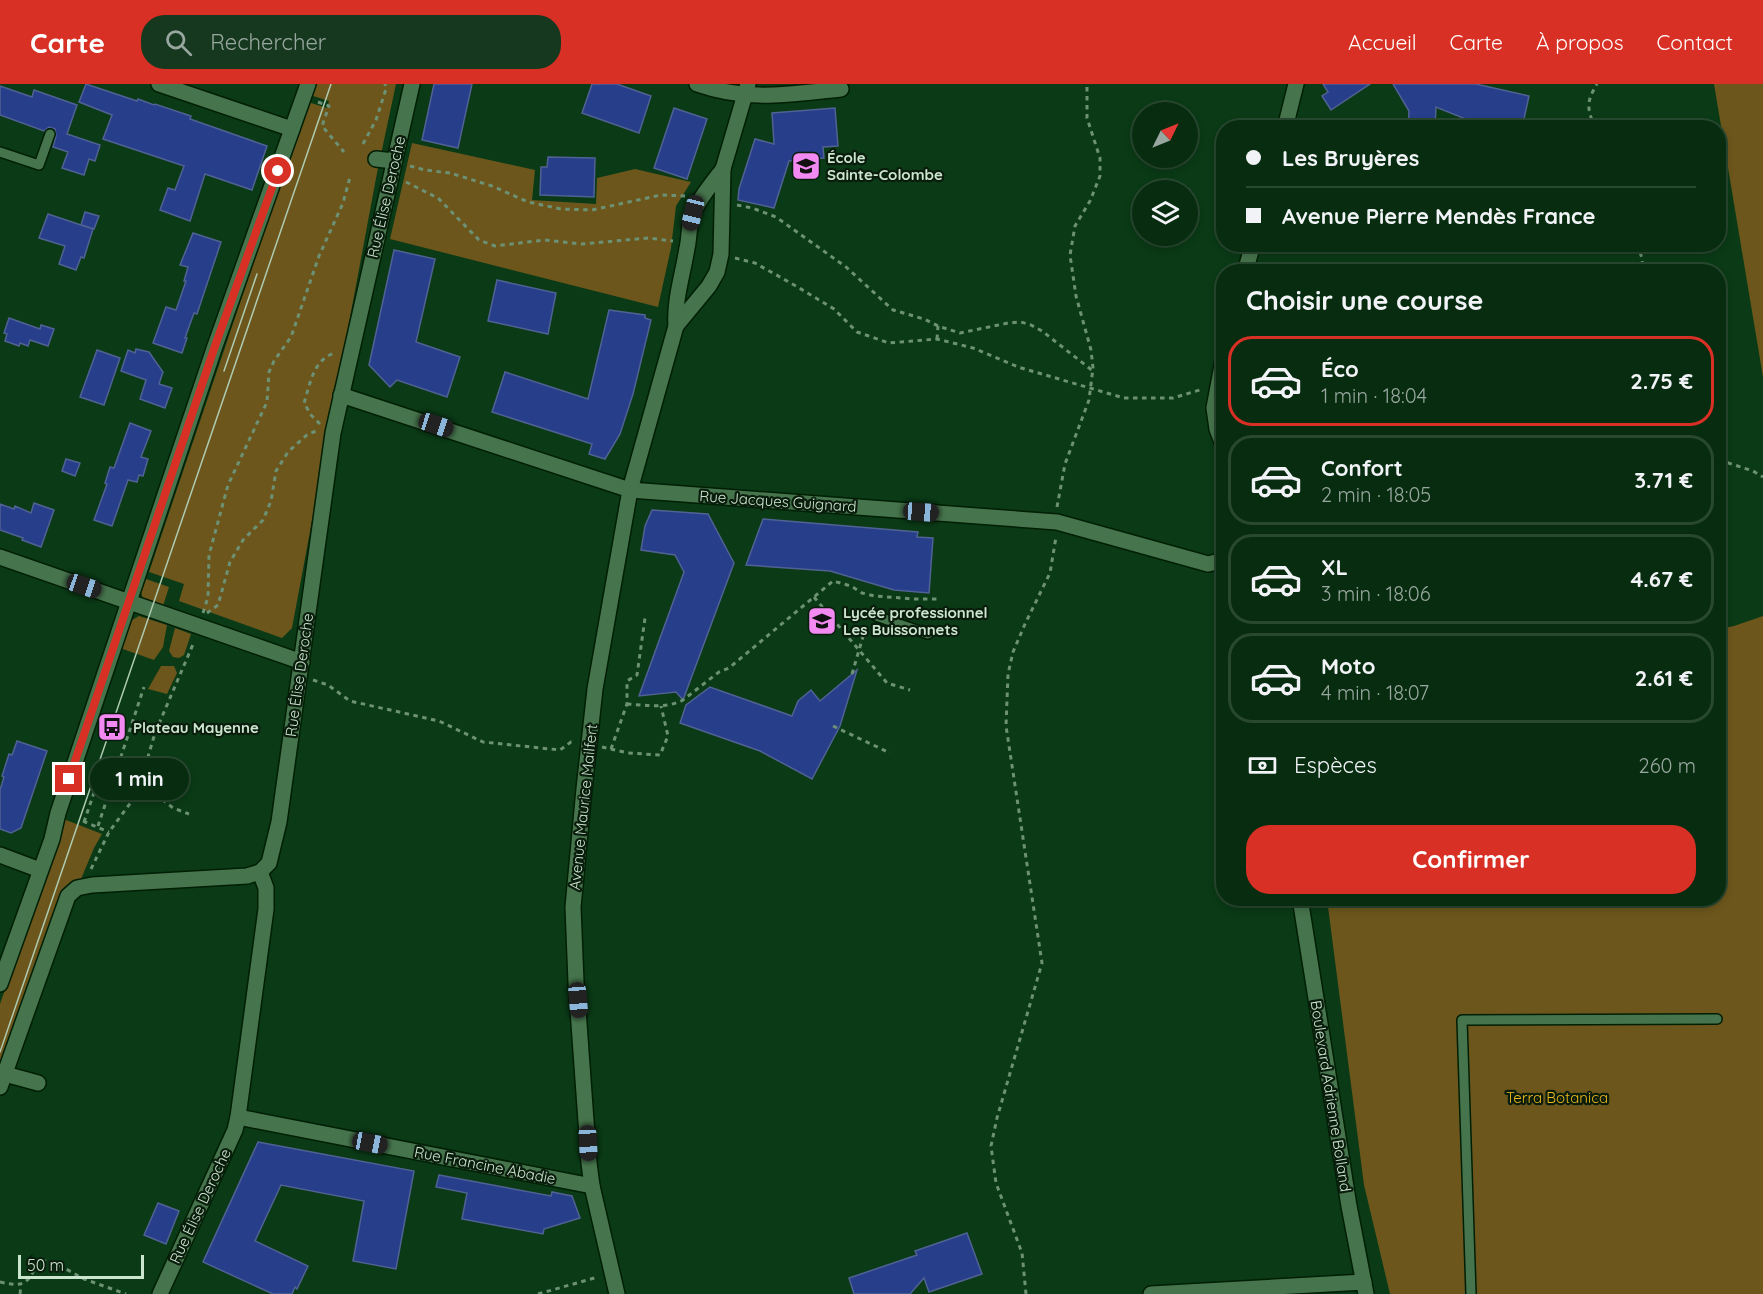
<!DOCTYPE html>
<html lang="fr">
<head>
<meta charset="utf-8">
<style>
	body { margin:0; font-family:Quicksand,sans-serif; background:#16381e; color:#f1f3f6; height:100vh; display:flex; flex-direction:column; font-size:22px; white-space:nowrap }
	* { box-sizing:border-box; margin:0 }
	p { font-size:20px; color:#98a79f }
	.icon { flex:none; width:33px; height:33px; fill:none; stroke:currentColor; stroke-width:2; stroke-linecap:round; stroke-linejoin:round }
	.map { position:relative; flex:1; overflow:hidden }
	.details { position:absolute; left:1216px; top:180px; width:510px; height:642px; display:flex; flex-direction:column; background:#082c10; border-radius:24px; box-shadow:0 3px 9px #0003,0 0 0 2px #294830 }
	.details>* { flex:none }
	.guide { position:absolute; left:1216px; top:36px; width:510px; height:132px; border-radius:24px; box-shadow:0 3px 9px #0003,0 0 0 2px #294830; display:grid; align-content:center; height:132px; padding:0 30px; background:#082c10 }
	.needle { width:39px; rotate:47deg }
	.fabs { position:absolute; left:1132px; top:18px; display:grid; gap:12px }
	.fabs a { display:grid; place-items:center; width:66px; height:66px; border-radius:50%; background:#082c10; box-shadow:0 3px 9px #0003,0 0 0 2px #294830; font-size:30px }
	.scale { position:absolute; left:18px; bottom:15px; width:126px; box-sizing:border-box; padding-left:6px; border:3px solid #cce5ce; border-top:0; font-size:16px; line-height:21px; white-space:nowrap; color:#cce5ce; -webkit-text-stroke:4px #0a1d0d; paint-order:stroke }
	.end { position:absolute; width:27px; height:27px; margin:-14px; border:8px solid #d93025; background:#fff; box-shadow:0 0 0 3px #fff }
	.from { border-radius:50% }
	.bubble { position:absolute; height:42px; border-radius:21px; background:#082c10; box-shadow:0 3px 9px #0003,0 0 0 2px #294830; font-size:20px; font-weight:700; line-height:42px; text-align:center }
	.car { position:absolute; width:18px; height:36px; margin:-18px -9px; border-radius:8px; box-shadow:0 0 4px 2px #0007; background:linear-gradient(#222 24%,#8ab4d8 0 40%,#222 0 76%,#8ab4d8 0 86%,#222 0) }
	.guide b { display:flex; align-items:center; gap:21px; height:57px; font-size:22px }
	.guide b+b { border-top:2px solid #294830 }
	.guide i { width:15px; height:15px; background:#f1f3f6 }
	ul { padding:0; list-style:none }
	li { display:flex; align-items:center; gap:18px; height:90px; margin:0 12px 9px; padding:0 18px; border:3px solid #294830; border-radius:24px }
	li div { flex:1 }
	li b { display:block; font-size:22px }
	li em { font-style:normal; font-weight:700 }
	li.on { border-color:#d93025 }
	li>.icon { width:54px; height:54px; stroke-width:1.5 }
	h2 { padding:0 30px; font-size:27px; line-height:72px }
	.pay { display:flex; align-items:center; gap:15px; height:66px; padding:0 30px; font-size:22px }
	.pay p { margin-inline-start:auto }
	.cta { display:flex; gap:12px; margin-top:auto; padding:12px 30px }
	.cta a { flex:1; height:69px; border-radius:24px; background:#d93025; color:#fff; font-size:24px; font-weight:700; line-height:69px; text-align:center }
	header { display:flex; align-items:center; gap:36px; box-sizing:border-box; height:84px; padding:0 30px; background:#d93025; color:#fff }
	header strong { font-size:28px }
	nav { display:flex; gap:33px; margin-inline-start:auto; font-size:21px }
	.search { width:420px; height:54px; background:#16381e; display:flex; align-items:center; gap:15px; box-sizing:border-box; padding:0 21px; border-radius:24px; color:#98a79f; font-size:22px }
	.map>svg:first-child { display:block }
	.green { fill:#6c561c }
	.building { fill:#273e8a; stroke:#506293; stroke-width:1.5 }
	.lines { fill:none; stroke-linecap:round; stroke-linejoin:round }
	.service-casing { stroke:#001f05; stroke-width:12 }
	.minor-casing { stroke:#001f05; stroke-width:18 }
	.tertiary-casing { stroke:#001f05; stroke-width:18 }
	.secondary-casing { stroke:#001f05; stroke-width:18 }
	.path { stroke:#6d9174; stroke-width:3; stroke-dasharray:4.5 4.5; stroke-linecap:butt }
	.service { stroke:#46744c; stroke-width:9 }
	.minor { stroke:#46744c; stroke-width:15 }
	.tertiary { stroke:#46744c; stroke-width:15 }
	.secondary { stroke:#46744c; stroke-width:15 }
	.tram { stroke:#aecbb2; stroke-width:1.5 }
	.route { stroke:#d93025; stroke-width:8 }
	.labels { text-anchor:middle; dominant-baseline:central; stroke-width:4.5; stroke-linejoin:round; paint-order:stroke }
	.poi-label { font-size:15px; font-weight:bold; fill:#cce5ce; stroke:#0a1d0d; text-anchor:start }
	.street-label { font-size:15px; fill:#cce5ce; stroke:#0a1d0d }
	.park-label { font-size:15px; fill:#ecb81d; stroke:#0a1d0d }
</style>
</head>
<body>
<header>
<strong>Carte</strong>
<div class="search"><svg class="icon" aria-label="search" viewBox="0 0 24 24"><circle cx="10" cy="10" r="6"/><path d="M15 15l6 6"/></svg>Rechercher</div>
<nav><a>Accueil</a><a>Carte</a><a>À propos</a><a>Contact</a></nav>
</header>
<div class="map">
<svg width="1763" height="1210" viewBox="0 0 1763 1210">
	<rect width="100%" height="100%" fill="#0a3a16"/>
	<!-- green -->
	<g class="green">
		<path d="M 314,0 L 396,0 L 377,89 L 292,544 L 282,554 L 179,517 L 184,500 L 149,488 L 308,18 L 327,24 L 329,17 L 310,11 Z"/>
		<path d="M 1714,0 L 1763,0 L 1763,293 Z"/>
		<path d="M 412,59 L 535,86 L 532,116 L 596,120 L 597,94 L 635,85 L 691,98 L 676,122 L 671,164 L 658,223 L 390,155 Z"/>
		<path d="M 146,495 L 169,503 L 163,522 L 143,515 L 141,508 Z"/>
		<path d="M 139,532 L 167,541 L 163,563 L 154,576 L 120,564 L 132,536 Z"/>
		<path d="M 1763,532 L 1763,1210 L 1390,1210 L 1364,1101 L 1327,815 L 1719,814 L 1719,545 L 1734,542 Z"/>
		<path d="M 175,544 L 191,550 L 184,571 L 179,574 L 173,573 L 169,567 Z"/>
		<path d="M 161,582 L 174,582 L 177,589 L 167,610 L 148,605 Z"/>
		<path d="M 61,734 L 102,750 L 94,764 L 0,989 L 0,920 L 58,752 Z"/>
	</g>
	<!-- building -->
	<g class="building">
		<path d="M 86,0 L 137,17 L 138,15 L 154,21 L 155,20 L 191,32 L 190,35 L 267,62 L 252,106 L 205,90 L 190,137 L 160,126 L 168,104 L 175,106 L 184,82 L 103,55 L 112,31 L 79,18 Z"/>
		<path d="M 434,0 L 472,0 L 458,64 L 422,56 Z"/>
		<path d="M 592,0 L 617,0 L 651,12 L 639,49 L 582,29 Z"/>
		<path d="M 1323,0 L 1370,0 L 1331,26 L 1322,12 L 1328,8 Z"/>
		<path d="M 1393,0 L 1476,0 L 1529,12 L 1522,44 L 1501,44 L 1473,38 L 1436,23 L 1435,44 L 1408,44 L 1409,27 Z"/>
		<path d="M 0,2 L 32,13 L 34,6 L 77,21 L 67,50 L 100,61 L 95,77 L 89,75 L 84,91 L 62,84 L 68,68 L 53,63 L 56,52 L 55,45 L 49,43 L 44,47 L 0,31 Z"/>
		<path d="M 674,24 L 707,35 L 687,95 L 654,84 Z"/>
		<path d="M 835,24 L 838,62 L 823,63 L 824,74 L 789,77 L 774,124 L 738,116 L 739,105 L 755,55 L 774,60 L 772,29 Z"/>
		<path d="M 548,73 L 595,74 L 594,113 L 540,111 L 541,83 L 547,83 Z"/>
		<path d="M 85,128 L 99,132 L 94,145 L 81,141 Z"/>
		<path d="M 48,130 L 93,145 L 84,174 L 81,173 L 76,186 L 59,180 L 65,162 L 39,154 Z"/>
		<path d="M 193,149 L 221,158 L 197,230 L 194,229 L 185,254 L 187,254 L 182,269 L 153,259 L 166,223 L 176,226 L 186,197 L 184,197 L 188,183 L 180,181 Z"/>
		<path d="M 394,166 L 435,175 L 416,258 L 460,273 L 447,313 L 397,296 L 390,303 L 369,281 Z"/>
		<path d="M 497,196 L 556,209 L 548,250 L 488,237 Z"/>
		<path d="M 609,226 L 645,231 L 645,234 L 651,236 L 633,310 L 620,350 L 605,375 L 589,370 L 592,360 L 492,328 L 505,288 L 588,315 Z"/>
		<path d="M 9,234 L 40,245 L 41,241 L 54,245 L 48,262 L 30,256 L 28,262 L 20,259 L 19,262 L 5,257 L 7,250 L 4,249 Z"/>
		<path d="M 136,265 L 149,268 L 163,288 L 159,300 L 172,304 L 165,324 L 140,315 L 146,296 L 121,287 L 128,266 L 135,269 Z"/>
		<path d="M 97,266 L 120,274 L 104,321 L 80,313 Z"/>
		<path d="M 130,339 L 151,347 L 141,373 L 148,375 L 143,392 L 139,391 L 137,398 L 128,396 L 112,442 L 94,436 L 107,400 L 105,399 L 110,383 L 114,384 Z"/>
		<path d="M 66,375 L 80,379 L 75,392 L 62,387 Z"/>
		<path d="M 34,419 L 54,426 L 41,463 L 22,456 L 23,454 L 0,446 L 0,420 L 14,425 L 15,422 L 31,429 Z"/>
		<path d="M 652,426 L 708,430 L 734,479 L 683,616 L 676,608 L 639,612 L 684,488 L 675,471 L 641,466 L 645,442 Z"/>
		<path d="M 763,435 L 918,448 L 917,453 L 933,454 L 929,509 L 894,506 L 830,487 L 746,481 Z"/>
		<path d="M 857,586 L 840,642 L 812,695 L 760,667 L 680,639 L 686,621 L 710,603 L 792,632 L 798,617 L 811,606 L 820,617 Z"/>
		<path d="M 17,657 L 47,667 L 21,744 L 11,749 L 0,745 L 0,706 L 4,693 L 2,692 L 9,670 L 12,671 Z"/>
		<path d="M 258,1058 L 414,1087 L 396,1185 L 353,1177 L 364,1117 L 281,1101 L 255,1157 L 308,1182 L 297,1205 L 295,1203 L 292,1210 L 273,1210 L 203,1178 Z"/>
		<path d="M 439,1091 L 551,1112 L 552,1108 L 572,1112 L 580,1134 L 544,1145 L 543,1150 L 462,1135 L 467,1109 L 436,1103 Z"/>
		<path d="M 158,1119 L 179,1127 L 166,1160 L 144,1151 Z"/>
		<path d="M 967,1149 L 982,1190 L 929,1208 L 924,1194 L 910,1210 L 854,1210 L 849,1194 L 917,1171 L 915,1167 Z"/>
	</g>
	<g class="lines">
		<!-- service casing -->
		<g class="service-casing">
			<g id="service">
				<path d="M 1286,37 L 1304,44"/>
				<path d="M 0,68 L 39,81 L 50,50"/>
				<path d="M 876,532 L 928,550"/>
				<path d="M 1471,1210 L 1462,936 L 1717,935"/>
			</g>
		</g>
		<!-- minor casing -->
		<g class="minor-casing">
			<g id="minor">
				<path d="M 697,0 C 749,18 788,10 841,5"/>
				<path d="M 1285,44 L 1296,0"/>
				<path d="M 376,75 L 394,77"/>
				<path d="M 1245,188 L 1253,160"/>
				<path d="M 676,242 L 709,202 L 717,188 L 721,170 L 723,85 L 748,0"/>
				<path d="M 1224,271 L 1214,324 L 1217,345 L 1224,363"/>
				<path d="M 341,311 L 630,406 L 1057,438 L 1208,480 L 1224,476"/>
				<path d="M 0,473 L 302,578"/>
				<path d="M 0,771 L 40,786"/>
				<path d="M 1300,814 L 1349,1122 L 1366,1210"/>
				<path d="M 5,990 L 38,999"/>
				<path d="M 238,1033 L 592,1102"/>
				<path d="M 160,1210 L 235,1046 L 238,1033 L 266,825 L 266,804 L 260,788"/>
				<path d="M 617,1210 L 592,1102 L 589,1079 L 576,898 L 573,823 L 584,705 L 595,605 L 630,406 L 676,242 C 674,216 683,190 687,164 C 690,152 688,139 694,127 C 701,112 713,98 723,85"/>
				<path d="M 1151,1210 L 1364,1198"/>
			</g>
		</g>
		<!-- tertiary casing -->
		<g class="tertiary-casing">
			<path id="tertiary" d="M 159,0 L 292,45"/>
		</g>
		<!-- secondary casing -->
		<g class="secondary-casing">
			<g id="secondary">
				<path d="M 0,900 L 52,755 L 58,729 L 215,262 L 308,0"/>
				<path d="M 0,1003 L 68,812 L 77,804 L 92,801 L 247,792 L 260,788 L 269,779 L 279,738 L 333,349 L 412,0"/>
			</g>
		</g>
		<!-- path -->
		<g class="path">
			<path d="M 318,18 L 329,22 L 322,42 L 344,68"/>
			<path d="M 1595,44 C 1587,24 1586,18 1597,0"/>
			<path d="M 363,60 L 376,36 L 386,5 L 385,0"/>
			<path d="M 410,82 L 425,86 L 450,89 L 492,102 L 528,118 L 561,125 L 592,126 L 661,111 L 686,112"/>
			<path d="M 406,98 L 438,114 L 479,156 L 495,162 L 544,156 L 582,160 L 648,154 L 673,157"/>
			<path d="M 737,121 L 752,124 L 776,133 L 846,183 L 893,226 L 924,235 L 938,242 L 960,249 L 1008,239 L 1021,238 L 1031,241 L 1042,247 L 1093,287"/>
			<path d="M 1637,160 L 1642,174 L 1643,188"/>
			<path d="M 735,174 L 755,179 L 796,202 L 834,225 L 857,248 L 889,259 L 937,255 L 973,264 L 1018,283 L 1124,314 L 1173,314 L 1203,305"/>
			<path d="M 937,255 L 938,242"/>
			<path d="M 320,340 L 311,331 L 304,319 C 310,301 313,275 335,269"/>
			<path d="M 1719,376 L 1753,387 L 1763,393"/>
			<path d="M 1057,423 L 1065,380 L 1089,316 L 1093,284 L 1091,266 L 1076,212 L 1070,171 L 1075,142 L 1090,117 L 1100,92 L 1100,74 L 1087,34 L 1087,0"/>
			<path d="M 814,513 L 887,599 L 910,606"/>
			<path d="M 203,529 L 208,513 L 209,471 L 228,401 L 267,318 L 269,288 L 274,277 L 291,253 L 319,172 L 343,119 L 350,93"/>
			<path d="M 207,529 L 218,521 L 230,478 L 243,456 L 263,436 L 271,417 L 276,387 L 288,368 L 308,350 L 319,346"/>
			<path d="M 852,590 L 867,539"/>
			<path d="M 313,596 L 328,601 L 350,617 L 439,637 L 483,658 L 560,666 L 571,658 L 575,658"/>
			<path d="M 627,620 C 645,621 666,625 683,616 L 719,588 L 729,584 L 833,497 L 851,502 L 862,509 L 875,512 L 914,515 L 939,515"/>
			<path d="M 833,642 L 890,669"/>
			<path d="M 602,663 L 628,669 L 660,671 L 668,652 L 661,622"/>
			<path d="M 611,665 L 627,620 L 627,597 L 637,591 L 645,534"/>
			<path d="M 137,710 L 146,712 L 157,711 L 173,724 L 189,730"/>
			<path d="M 83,737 L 109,748"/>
			<path d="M 84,738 L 100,691"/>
			<path d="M 98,742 L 144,603"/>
			<path d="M 91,785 L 109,748 L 137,710 L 155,649 L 194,558"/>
			<path d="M 0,1198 C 15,1201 25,1204 33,1188 C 35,1182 35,1180 41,1176 L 57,1180 L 84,1195 L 126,1210"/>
			<path d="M 20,1210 L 21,1201"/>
			<path d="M 538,1210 L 598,1193"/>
			<path d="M 1026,1210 L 1022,1169 L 996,1099 L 991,1062 L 997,1034 L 1042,879 L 1006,642 L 1008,590 L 1013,568 L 1025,540 L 1050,489 L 1056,453"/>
		</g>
		<!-- service -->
		<use href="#service" class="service"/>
		<!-- minor -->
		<use href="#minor" class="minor"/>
		<!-- tertiary -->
		<use href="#tertiary" class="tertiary"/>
		<!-- secondary -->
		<use href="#secondary" class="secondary"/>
		<!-- tram -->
		<g class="tram">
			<path d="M 224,287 L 257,190"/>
			<path d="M 0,968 L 331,0"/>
		</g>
	</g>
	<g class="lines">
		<!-- route -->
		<path class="route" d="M 69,695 L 215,262 L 278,87"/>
	</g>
	<!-- icons -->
	<defs>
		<g id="school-square" transform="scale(1.5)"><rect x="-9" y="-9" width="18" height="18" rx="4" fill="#f38af2" stroke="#0a1d0d"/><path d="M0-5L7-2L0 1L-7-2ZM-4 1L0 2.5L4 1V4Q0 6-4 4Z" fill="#111"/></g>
		<g id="bus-square" transform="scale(1.5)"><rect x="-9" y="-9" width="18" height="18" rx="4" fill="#f38af2" stroke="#0a1d0d"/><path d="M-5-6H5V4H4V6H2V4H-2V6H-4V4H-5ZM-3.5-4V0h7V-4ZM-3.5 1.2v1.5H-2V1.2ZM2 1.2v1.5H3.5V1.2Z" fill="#111"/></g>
	</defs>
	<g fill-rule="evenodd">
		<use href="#school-square" x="806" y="82"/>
		<use href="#school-square" x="822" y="537"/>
		<use href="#bus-square" x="112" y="643"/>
	</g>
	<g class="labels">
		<!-- poi labels -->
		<g class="poi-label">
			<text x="827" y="73">École<tspan x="827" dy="17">Sainte-Colombe</tspan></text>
			<text x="843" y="528">Lycée professionnel<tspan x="843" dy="17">Les Buissonnets</tspan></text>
			<text x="133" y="643">Plateau Mayenne</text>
		</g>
		<!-- street labels -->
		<g class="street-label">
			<text transform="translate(386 113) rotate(-77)">Rue Élise Deroche</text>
			<text transform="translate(778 417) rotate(4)">Rue Jacques Guignard</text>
			<text transform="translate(299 591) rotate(-82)">Rue Élise Deroche</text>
			<text transform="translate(583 723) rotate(-84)">Avenue Maurice Mailfert</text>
			<text transform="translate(1331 1012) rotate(81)">Boulevard Adrienne Bolland</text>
			<text transform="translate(485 1081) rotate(11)">Rue Francine Abadie</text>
			<text transform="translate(200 1122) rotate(-65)">Rue Élise Deroche</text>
		</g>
		<!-- park labels -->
		<g class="park-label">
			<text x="1557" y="1013">Terra Botanica</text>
		</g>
	</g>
</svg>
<div class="fabs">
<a><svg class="needle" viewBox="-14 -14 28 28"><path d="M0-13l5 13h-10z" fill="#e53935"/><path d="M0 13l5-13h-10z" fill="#98a79f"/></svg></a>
<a><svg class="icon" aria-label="layers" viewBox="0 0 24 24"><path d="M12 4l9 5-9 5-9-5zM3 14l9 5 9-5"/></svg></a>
</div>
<div class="scale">50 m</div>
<i class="end from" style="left:278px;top:87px"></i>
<i class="end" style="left:69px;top:695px"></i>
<div class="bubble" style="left:90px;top:674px;width:99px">1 min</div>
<i class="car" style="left:693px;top:129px;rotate:194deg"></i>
<i class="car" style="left:436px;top:341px;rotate:108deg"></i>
<i class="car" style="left:921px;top:428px;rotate:94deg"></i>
<i class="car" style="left:84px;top:502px;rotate:109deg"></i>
<i class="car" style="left:578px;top:916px;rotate:175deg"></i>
<i class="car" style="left:370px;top:1059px;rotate:101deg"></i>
<i class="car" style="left:588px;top:1059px;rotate:177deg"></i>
<div class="guide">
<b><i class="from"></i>Les Bruyères</b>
<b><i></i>Avenue Pierre Mendès France</b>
</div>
<section class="details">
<h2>Choisir une course</h2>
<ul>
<li class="on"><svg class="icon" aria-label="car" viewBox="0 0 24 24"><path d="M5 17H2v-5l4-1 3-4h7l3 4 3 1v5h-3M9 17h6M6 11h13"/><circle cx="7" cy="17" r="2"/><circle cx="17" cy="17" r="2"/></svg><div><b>Éco</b><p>1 min · 18:04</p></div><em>2.75 €</em></li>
<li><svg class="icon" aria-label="car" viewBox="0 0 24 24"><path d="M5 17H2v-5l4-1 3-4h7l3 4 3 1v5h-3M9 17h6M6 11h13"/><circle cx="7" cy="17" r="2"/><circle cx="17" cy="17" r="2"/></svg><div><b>Confort</b><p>2 min · 18:05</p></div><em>3.71 €</em></li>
<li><svg class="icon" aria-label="car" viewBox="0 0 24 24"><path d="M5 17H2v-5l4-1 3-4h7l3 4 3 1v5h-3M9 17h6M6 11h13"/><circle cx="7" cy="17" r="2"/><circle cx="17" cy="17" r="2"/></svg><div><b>XL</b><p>3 min · 18:06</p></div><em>4.67 €</em></li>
<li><svg class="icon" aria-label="car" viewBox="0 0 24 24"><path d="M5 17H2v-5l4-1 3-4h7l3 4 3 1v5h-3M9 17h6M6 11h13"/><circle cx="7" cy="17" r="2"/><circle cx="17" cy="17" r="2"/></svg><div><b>Moto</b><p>4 min · 18:07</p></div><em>2.61 €</em></li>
</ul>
<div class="pay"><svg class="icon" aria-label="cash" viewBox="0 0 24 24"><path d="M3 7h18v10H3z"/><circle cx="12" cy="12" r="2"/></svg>Espèces<p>260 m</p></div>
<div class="cta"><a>Confirmer</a></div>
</section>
</div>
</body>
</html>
